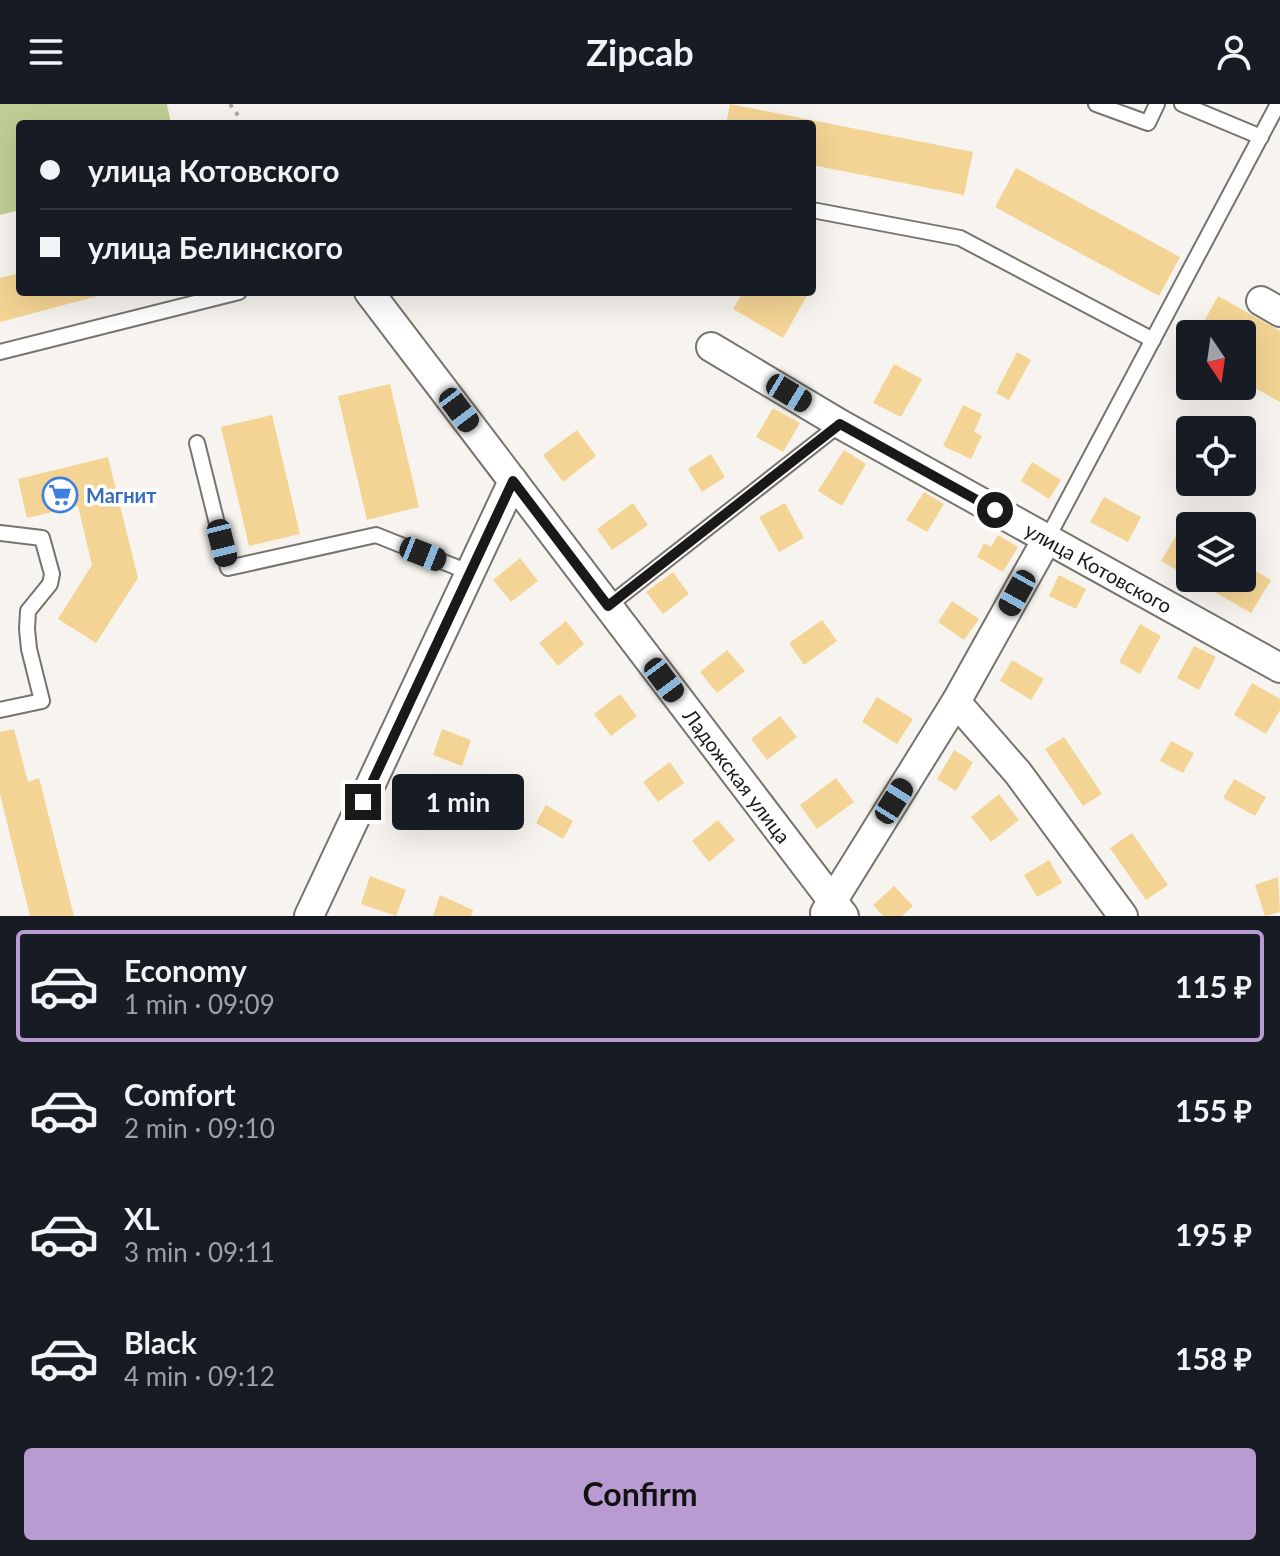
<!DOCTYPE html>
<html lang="en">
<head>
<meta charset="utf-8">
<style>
	body { margin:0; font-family:Lato,sans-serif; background:#20242c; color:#f1f3f6; height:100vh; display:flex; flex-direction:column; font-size:30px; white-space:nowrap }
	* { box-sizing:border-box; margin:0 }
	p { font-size:26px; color:#9ea1a6 }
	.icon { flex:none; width:44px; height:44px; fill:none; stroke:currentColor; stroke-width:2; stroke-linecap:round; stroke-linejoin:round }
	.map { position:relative; height:812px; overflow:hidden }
	.panel { display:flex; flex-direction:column; background:#171b24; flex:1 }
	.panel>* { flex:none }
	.banner { position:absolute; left:16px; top:16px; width:800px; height:176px; border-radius:8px; box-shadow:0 8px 32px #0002; display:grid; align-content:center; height:176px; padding:0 24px; background:#171b24 }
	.needle { width:52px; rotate:167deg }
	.fabs { position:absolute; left:1176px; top:216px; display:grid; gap:16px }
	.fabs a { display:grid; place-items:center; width:80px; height:80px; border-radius:8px; background:#171b24; box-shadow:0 8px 32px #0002; font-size:40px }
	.end { position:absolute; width:36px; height:36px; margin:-18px; border:10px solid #1a1917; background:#fff; box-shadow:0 0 0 4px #fff }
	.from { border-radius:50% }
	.bubble { position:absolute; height:56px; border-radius:8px; background:#171b24; box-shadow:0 8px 32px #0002; font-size:26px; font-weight:700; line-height:56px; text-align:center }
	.car { position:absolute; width:24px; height:48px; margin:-24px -12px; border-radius:10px; box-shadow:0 0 6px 2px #0007; background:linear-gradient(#222 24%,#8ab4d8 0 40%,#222 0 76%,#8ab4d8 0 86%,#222 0) }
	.banner b { display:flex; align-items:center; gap:28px; height:76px; font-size:30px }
	.banner b+b { border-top:2px solid #363941 }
	.banner i { width:20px; height:20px; background:#f1f3f6 }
	ul { padding:14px 0 0; list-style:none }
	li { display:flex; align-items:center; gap:24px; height:112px; margin:0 16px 12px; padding:0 8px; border:4px solid transparent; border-radius:8px }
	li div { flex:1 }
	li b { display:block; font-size:30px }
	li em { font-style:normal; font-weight:700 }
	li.on { border-color:#b89bd1 }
	li>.icon { width:72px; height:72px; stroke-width:1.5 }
	.button { display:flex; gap:16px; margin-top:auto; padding:16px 24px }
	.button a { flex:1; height:92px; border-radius:8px; background:#b89bd1; color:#111; font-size:32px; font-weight:700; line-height:92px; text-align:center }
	header { display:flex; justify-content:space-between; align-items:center; height:104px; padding:0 24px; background:#171b24; font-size:36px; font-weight:700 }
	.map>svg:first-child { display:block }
	.green { fill:#bfce94 }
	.building { fill:#f4d494 }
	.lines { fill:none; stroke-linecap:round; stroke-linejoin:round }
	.lane-casing { stroke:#76746f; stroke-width:18 }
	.street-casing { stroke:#76746f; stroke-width:32 }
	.path { stroke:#acaaa6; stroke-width:4; stroke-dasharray:4 6; stroke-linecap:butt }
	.lane { stroke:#fff; stroke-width:14 }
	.street { stroke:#fff; stroke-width:28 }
	.route { stroke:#1a1917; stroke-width:10 }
	.labels { text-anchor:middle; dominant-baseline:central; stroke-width:7; stroke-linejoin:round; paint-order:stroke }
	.shop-label { font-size:20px; font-weight:bold; fill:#366cbe; stroke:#fff; text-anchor:start }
	.street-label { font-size:20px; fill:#1a1917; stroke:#fff }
</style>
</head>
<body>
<header><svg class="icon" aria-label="menu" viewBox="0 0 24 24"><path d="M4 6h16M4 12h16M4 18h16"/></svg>Zipcab<svg class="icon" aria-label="person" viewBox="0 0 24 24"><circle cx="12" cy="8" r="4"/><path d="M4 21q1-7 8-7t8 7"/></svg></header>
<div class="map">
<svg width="1280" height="812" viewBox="0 0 1280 812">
	<rect width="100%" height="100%" fill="#f7f4ef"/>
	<!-- green -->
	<path class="green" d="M 0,0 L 167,0 L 171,20 L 20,20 L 20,106 L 0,111 Z"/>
	<!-- building -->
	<g class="building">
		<path d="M 730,0 L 973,48 L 964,91 L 812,61 L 812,20 L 726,20 Z"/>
		<path d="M 1016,64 L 1180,153 L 1159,192 L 995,103 Z"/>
		<path d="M 20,169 L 20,188 L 109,189 L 0,218 L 0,174 Z"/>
		<path d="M 743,188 L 809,188 L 783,234 L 733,205 Z"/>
		<path d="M 1218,192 L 1280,227 L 1280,298 L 1242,277 L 1242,230 L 1197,230 Z"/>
		<path d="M 1017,248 L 1031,256 L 1009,296 L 996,289 Z"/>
		<path d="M 894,260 L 922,275 L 901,313 L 873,299 Z"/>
		<path d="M 390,280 L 419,403 L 367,416 L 338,292 Z"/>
		<path d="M 963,301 L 982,310 L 974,328 L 982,332 L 971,355 L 943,342 Z"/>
		<path d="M 773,304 L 800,319 L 783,348 L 756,333 Z"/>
		<path d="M 272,311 L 300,430 L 249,442 L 221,323 Z"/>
		<path d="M 577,326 L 596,352 L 563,378 L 543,351 Z"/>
		<path d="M 844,346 L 866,360 L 842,402 L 818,387 Z"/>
		<path d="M 711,350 L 725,373 L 702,388 L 688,365 Z"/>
		<path d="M 108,353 L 138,474 L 96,539 L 58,515 L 92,461 L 78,402 L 27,414 L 18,375 Z"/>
		<path d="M 1032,358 L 1061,376 L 1049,395 L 1021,377 Z"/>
		<path d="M 924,388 L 944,400 L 927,428 L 906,416 Z"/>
		<path d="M 1104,393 L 1141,413 L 1128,438 L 1090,418 Z"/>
		<path d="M 633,399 L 648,421 L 612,446 L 597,425 Z"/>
		<path d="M 785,399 L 804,434 L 779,448 L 759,413 Z"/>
		<path d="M 1183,420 L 1190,424 L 1190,456 L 1182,469 L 1161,457 Z"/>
		<path d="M 998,431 L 1018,443 L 1003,468 L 977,453 L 984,439 L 991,443 Z"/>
		<path d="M 520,454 L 538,477 L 511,498 L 493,476 Z"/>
		<path d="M 1250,464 L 1271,476 L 1251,509 L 1211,486 L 1217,474 L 1232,474 L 1241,480 Z"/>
		<path d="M 673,468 L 689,490 L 663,510 L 646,488 Z"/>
		<path d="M 1059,471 L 1086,485 L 1076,505 L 1049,492 Z"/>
		<path d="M 952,497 L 979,515 L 964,536 L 938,518 Z"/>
		<path d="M 822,516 L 837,537 L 804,561 L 789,539 Z"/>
		<path d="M 566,517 L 584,540 L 558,562 L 539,539 Z"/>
		<path d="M 1140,520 L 1161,532 L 1140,570 L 1119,558 Z"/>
		<path d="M 1194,542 L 1216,553 L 1199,586 L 1177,574 Z"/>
		<path d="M 727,546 L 745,567 L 717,589 L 700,568 Z"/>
		<path d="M 1012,556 L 1044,575 L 1031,596 L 1000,577 Z"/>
		<path d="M 1252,579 L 1280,595 L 1280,606 L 1266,630 L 1234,611 Z"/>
		<path d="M 620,590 L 637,612 L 611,632 L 594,610 Z"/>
		<path d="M 877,593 L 913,615 L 897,640 L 862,618 Z"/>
		<path d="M 780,612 L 797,633 L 767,656 L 751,635 Z"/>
		<path d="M 14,625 L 28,678 L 39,674 L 74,812 L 30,812 L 0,690 L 0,628 Z"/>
		<path d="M 442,625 L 471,636 L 462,662 L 433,651 Z"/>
		<path d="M 1064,633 L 1102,690 L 1083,702 L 1045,645 Z"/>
		<path d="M 1171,637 L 1194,649 L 1183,669 L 1160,657 Z"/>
		<path d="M 954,646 L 973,658 L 956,687 L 937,675 Z"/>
		<path d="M 670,658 L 684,679 L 658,698 L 643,678 Z"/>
		<path d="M 836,674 L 854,698 L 817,725 L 800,701 Z"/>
		<path d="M 417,675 L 447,684 L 439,708 L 409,698 Z"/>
		<path d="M 1234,675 L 1266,693 L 1255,712 L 1223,694 Z"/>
		<path d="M 999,690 L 1019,716 L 991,738 L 971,713 Z"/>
		<path d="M 546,701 L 573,717 L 563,735 L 536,719 Z"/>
		<path d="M 718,716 L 735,736 L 709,758 L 692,737 Z"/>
		<path d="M 1132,729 L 1168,781 L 1146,796 L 1110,744 Z"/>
		<path d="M 1049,756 L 1062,779 L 1037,793 L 1024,771 Z"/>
		<path d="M 370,772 L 406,786 L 396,812 L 361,800 Z"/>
		<path d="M 1278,773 L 1280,808 L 1265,812 L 1255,781 Z"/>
		<path d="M 894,782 L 913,802 L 902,812 L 883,812 L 873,801 Z"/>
		<path d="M 440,791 L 473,806 L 471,812 L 433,812 Z"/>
	</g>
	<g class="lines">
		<!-- lane casing -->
		<g class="lane-casing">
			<g id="lane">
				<path d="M 1096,0 L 1148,19 L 1157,0"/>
				<path d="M 1182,0 L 1261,33"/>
				<path d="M 812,106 L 960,134 L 1153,236"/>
				<path d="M 0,248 L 239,188"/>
				<path d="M 197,339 L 228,464 L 376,431 L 471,469"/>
				<path d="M 0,429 L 42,434 L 52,470 L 50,480 L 28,507 L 27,525 L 29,545 L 42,597 L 0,606"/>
				<path d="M 1047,435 L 1278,0"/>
				<path d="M 608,502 L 840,320"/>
			</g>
		</g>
		<!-- street casing -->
		<g class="street-casing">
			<g id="street">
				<path id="s1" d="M 369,188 L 844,812"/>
				<path d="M 1261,197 L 1280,208"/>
				<path id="s2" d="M 711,243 L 840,320 L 1280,564"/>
				<path d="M 956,598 L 1018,669 L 1123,812"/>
				<path d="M 825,809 L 956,598 L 1047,435"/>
				<path d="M 309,812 L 513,377"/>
			</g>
		</g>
		<!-- path -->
		<path class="path" d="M 230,0 L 244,20"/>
		<!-- lane -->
		<use href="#lane" class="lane"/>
		<!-- street -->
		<use href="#street" class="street"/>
	</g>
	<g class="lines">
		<!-- route -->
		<path class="route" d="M 363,698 L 513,377 L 608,502 L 840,320 L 995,406"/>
	</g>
	<!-- icons -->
	<defs>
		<g id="supermarket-ring" transform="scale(1.8)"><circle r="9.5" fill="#fff" stroke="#3f7fe0" stroke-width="1.5"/><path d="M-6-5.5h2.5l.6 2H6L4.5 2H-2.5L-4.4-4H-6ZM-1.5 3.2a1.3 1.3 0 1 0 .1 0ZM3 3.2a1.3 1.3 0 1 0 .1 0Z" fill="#3f7fe0"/></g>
	</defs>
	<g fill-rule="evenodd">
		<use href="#supermarket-ring" x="60" y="391"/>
	</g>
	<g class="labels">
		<!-- shop labels -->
		<g class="shop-label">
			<text x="86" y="391">Магнит</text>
		</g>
		<!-- street labels -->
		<g class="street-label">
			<text stroke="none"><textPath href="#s2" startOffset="446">улица Котовского</textPath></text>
			<text stroke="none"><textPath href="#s1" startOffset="608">Ладожская улица</textPath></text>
		</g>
	</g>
</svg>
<div class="fabs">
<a><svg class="needle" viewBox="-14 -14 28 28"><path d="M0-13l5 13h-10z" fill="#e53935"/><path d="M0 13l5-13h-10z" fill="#9ea1a6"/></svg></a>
<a><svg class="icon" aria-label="locate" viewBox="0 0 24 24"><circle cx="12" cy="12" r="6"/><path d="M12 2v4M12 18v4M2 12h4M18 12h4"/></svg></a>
<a><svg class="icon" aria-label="layers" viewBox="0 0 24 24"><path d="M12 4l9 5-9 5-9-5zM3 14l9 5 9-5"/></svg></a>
</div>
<i class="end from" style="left:995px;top:406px"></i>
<i class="end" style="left:363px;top:698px"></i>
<div class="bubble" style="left:392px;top:670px;width:132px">1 min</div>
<i class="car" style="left:789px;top:289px;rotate:121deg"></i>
<i class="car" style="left:459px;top:306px;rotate:143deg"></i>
<i class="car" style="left:222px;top:439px;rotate:166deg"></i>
<i class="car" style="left:423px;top:450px;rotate:112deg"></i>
<i class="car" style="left:1017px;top:489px;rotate:209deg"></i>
<i class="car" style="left:664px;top:576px;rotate:143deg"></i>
<i class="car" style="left:894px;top:697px;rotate:32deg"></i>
<div class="banner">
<b><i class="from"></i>улица Котовского</b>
<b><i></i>улица Белинского</b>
</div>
</div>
<section class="panel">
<ul>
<li class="on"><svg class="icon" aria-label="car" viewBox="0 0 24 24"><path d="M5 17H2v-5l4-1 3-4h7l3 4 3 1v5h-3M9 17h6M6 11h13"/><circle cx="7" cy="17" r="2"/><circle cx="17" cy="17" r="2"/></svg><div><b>Economy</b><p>1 min · 09:09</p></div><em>115 ₽</em></li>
<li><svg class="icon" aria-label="car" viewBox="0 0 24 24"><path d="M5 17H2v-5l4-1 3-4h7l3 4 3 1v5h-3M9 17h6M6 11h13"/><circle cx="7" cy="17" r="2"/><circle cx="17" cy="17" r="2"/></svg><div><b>Comfort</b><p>2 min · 09:10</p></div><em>155 ₽</em></li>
<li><svg class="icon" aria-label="car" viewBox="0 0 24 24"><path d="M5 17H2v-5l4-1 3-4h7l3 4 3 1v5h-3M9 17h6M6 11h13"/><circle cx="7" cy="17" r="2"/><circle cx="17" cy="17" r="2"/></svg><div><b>XL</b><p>3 min · 09:11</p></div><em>195 ₽</em></li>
<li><svg class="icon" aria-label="car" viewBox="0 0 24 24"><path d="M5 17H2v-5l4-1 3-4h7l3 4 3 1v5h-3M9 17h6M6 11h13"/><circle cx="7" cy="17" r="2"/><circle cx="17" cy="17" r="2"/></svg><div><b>Black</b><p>4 min · 09:12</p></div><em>158 ₽</em></li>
</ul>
<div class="button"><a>Confirm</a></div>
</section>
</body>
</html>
